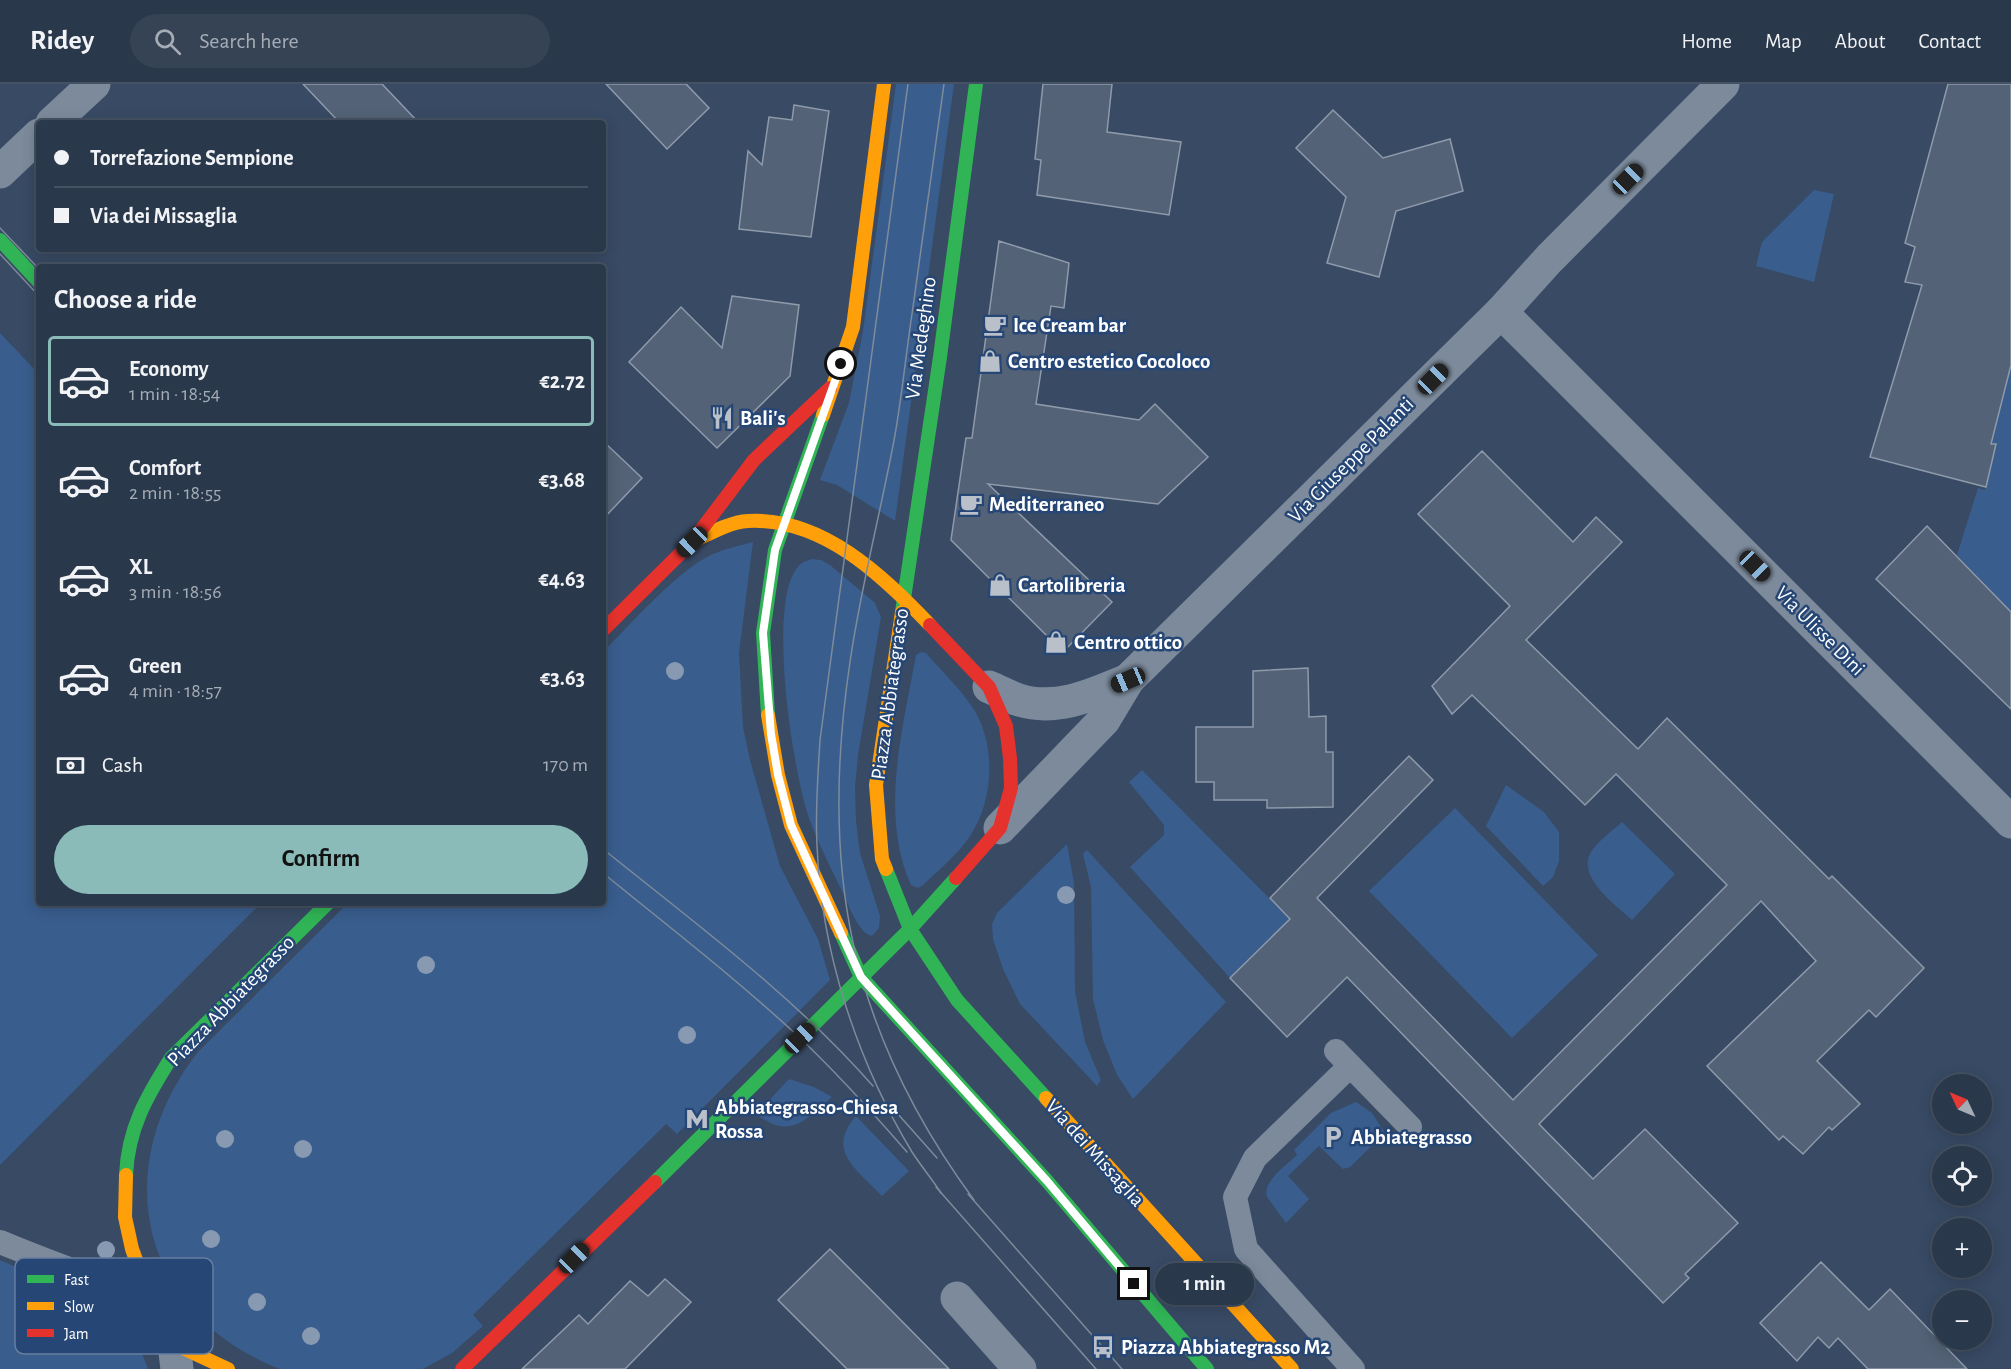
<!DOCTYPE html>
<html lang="en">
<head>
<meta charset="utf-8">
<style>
	body { margin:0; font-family:"Alegreya Sans",sans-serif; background:#364355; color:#f1f3f6; height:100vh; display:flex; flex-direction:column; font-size:22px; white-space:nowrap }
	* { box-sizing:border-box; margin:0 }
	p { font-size:20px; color:#a5acb5 }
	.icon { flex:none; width:33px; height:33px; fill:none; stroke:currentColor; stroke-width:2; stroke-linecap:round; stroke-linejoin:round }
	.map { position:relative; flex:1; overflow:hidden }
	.drawer { position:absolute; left:36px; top:180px; width:570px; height:642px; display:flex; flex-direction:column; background:#2a384b; border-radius:6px; box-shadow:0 3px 15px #0003,0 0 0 2px #465263 }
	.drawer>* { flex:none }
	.banner { position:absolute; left:36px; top:36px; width:570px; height:132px; border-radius:6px; box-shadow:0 3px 15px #0003,0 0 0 2px #465263; display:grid; align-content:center; height:132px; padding:0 18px; background:#2a384b }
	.needle { width:39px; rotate:314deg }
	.fabs { position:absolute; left:1932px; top:990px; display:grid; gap:12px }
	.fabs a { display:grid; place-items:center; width:60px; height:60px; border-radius:50%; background:#2a384b; box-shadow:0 3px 15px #0003,0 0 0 2px #465263; font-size:30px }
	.end { position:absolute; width:27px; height:27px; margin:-14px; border:8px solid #fff; background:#111; box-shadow:0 0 0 3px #111 }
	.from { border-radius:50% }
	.bubble { position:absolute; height:42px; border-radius:21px; background:#2a384b; box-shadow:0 3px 15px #0003,0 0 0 2px #465263; font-size:20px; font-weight:700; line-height:42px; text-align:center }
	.car { position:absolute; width:18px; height:36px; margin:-18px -9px; border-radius:8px; box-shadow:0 0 4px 2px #0007; background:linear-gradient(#222 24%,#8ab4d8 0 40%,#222 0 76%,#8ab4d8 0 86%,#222 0) }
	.banner b { display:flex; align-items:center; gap:21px; height:57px; font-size:22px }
	.banner b+b { border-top:2px solid #465263 }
	.banner i { width:15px; height:15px; background:#f1f3f6 }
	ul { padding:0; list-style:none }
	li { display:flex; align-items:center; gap:18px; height:90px; margin:0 12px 9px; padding:0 6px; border:3px solid transparent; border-radius:6px }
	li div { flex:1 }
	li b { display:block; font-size:22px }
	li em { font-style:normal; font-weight:700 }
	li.selected { border-color:#8bbbb9 }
	li>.icon { width:54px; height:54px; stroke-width:1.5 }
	h2 { padding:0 18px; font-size:27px; line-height:72px }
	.pay { display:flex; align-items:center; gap:15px; height:66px; padding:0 18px; font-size:22px }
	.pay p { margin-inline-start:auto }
	.button { display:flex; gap:12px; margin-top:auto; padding:12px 18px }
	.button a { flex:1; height:69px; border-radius:36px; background:#8bbbb9; color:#111; font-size:24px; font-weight:700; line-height:69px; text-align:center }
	header { display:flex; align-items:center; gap:36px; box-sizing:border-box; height:84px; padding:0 30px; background:#2a384b; border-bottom:2px solid #465263 }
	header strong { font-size:28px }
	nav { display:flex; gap:33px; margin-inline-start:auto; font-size:21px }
	.search { width:420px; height:54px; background:#364355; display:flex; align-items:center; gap:15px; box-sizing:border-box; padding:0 21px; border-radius:33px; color:#a5acb5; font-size:22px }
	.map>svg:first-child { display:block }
	.green { fill:#395d8d }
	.building { fill:#536276; stroke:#8f9aab; stroke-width:1.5 }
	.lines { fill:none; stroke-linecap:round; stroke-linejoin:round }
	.lane { stroke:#7c8a9b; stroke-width:24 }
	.street { stroke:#7c8a9b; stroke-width:33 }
	.fast { stroke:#30b455; stroke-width:14 }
	.slow { stroke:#ff9f0a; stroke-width:14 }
	.jam { stroke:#e5322d; stroke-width:14 }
	.tram { stroke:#7e8b9b; stroke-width:1.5 }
	.tree { fill:#8899b2 }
	.route { stroke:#fff; stroke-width:8 }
	.labels { text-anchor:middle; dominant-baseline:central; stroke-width:5; stroke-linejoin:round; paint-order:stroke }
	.poi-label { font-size:21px; font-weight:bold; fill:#fff; stroke:#264776; text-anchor:start }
	.street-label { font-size:21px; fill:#fff; stroke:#264776 }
	.key { fill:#264776; stroke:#677e9f; stroke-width:1.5 }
	.key-label { font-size:16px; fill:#fff }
</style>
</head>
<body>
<header>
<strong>Ridey</strong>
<div class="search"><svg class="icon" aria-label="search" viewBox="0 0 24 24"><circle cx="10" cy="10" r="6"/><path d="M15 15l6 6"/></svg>Search here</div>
<nav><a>Home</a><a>Map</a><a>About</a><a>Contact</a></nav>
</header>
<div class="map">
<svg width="2011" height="1285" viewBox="0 0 2011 1285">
	<rect width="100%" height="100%" fill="#384a64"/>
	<!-- green -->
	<g class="green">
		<path d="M 896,0 L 954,0 L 895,437 L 837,401 L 820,396 L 849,319 L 863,247 Z"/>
		<path d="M 1814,106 L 1834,110 L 1814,198 L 1756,182 L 1762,158 Z"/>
		<path d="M 0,249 L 39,290 L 39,819 L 261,819 L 0,1081 Z"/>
		<path d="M 2010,284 L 2011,284 L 2011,528 L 1957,471 L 1978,404 L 1985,406 L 1996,361 L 1991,360 Z"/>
		<path d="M 753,458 L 739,569 L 743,643 L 750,676 L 780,782 L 818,855 L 830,896 L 677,1050 L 666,1040 L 473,1231 L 483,1242 L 452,1269 L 423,1285 L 280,1285 C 140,1231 107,1084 198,968 L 348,819 L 603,819 L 603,568 C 631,540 675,489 709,472 C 723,465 738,462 753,458 Z"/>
		<path d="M 812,475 L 821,476 L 830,481 L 875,519 L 881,533 L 858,671 L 855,704 L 856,737 L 860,769 L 880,832 L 879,844 L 872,852 C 859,850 848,820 843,809 C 831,784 818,759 809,734 C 793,689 767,522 797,484 C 801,478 806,477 812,475 Z"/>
		<path d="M 921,568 L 926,569 C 943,589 963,607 976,629 C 996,665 993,718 970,752 C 958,770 939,786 923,801 L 918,804 L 911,801 C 879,730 903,644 916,571 Z"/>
		<path d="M 1142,686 L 1290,835 L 1230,894 L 1130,783 L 1164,751 L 1164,741 L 1129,698 Z"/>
		<path d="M 1506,701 L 1544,728 L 1559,748 L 1559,777 L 1553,793 L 1543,802 L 1486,742 Z"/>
		<path d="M 1455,724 L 1598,871 L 1512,954 L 1369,807 Z"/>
		<path d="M 1622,738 L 1675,790 L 1632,836 C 1617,822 1576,793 1591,768 C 1598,757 1612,747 1622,738 Z"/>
		<path d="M 1067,760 L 1074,799 L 1075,907 L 1085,958 L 1101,996 L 1097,1002 L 1020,920 L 1003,885 L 993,855 L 992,840 L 997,829 Z"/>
		<path d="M 1087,766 L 1226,918 L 1133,1015 L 1117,991 L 1103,956 L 1093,915 L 1091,803 L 1083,770 Z"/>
		<path d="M 789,995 L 814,1003 L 832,1013 C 804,1037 791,1056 756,1030 Z"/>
		<path d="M 1356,1018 L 1372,1029 L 1385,1049 L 1350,1083 L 1343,1085 L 1319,1062 L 1288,1092 L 1309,1115 L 1286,1139 L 1267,1113 C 1262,1097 1287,1081 1297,1071 L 1294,1066 L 1331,1029 Z"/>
		<path d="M 856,1032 L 909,1087 L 882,1112 C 858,1086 825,1067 856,1032 Z"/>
		<path d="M 0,1176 L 98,1219 L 135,1251 L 148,1285 L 0,1285 Z"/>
	</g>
	<!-- building -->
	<g class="building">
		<path d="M 303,0 L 382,0 L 419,39 L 340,39 Z"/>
		<path d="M 606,0 L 686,0 L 709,24 L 667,65 Z"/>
		<path d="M 1043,0 L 1112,0 L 1107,48 L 1181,58 L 1169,131 L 1037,111 L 1041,76 L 1035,75 Z"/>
		<path d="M 1948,0 L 2011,0 L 2011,281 L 1991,360 L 1996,360 L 1986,403 L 1870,373 L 1922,201 L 1905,198 L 1915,163 L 1905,159 Z"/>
		<path d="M 794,21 L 829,27 L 811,153 L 739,145 L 748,67 L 762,81 L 769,33 L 792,36 Z"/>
		<path d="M 1333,26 L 1383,74 L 1450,55 L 1463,107 L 1396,127 L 1379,193 L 1327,179 L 1346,113 L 1296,64 Z"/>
		<path d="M 999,157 L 1069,179 L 1064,224 L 1051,222 L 1036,320 L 1139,336 L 1155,320 L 1208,373 L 1158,420 L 988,400 L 1112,518 L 1063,568 L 951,456 L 966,354 L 972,354 Z"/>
		<path d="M 732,212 L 799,221 L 790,292 L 717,364 L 629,278 L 681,223 L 722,264 Z"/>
		<path d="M 603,357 L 642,394 L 603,435 Z"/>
		<path d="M 1482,367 L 1573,458 L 1596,433 L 1622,458 L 1526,556 L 1638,665 L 1667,634 L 1829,795 L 1832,792 L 1924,884 L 1876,933 L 1869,926 L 1817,977 L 1860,1020 L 1832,1046 L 1829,1043 L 1803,1070 L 1783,1052 L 1779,1056 L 1707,982 L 1816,877 L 1761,817 L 1539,1040 L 1593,1095 L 1645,1045 L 1738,1139 L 1685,1190 L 1689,1194 L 1663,1219 L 1347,893 L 1287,953 L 1230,894 L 1290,835 L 1270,814 L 1409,672 L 1433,696 L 1317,814 L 1513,1016 L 1727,801 L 1616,690 L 1585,721 L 1472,611 L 1452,630 L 1432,602 L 1510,522 L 1418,430 Z"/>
		<path d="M 1927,442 L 2011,528 L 2011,625 L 1876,495 Z"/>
		<path d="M 1308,584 L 1309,633 L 1326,632 L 1326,668 L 1333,668 L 1333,723 L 1267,724 L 1267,716 L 1214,716 L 1214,698 L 1196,698 L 1196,643 L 1253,643 L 1253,587 Z"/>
		<path d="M 830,1165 L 878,1213 L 949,1285 L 847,1285 L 778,1216 Z"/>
		<path d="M 1821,1178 L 1869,1226 L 1890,1205 L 1967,1285 L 1868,1285 L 1838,1254 L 1829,1264 L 1818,1253 L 1797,1277 L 1760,1239 Z"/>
		<path d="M 665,1195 L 691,1218 L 625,1285 L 522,1285 L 579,1231 L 588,1240 L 630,1197 L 648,1212 Z"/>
	</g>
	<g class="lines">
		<!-- lane -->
		<g class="lane">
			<path d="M 1336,967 L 1410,1043"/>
			<path d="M 1350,982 L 1255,1074 L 1235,1113 L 1246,1165 L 1353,1285"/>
			<path d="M 0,1158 C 48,1177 96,1198 147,1206"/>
		</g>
		<!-- street -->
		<g class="street">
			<path d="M 52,39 L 94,0"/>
			<path d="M 0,88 L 39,51"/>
			<path d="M 1501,228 L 2011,738"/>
			<path d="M 989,603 C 999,607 1009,613 1019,616 C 1057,628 1094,610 1128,596"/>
			<path d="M 1000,744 L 1104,636 L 1128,596 L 1501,228 L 1549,175 L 1723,0"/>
			<path d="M 957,1214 L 1020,1285"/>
			<path d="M 174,1260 L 177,1285"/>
		</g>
		<!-- fast -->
		<g class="fast">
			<path d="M 0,156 L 39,198"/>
			<path d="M 902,528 L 940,273 L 976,0"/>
			<path d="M 768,631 L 763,549 L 775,466 L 823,331"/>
			<path d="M 886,785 L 910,845 L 957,916 L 1046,1014"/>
			<path d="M 841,849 L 861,893 L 1047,1097 L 1207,1285"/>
			<path d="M 126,1091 C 128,1044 147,1012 171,974 L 328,819"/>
			<path d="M 655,1098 L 910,845 L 956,794"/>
		</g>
		<!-- slow -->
		<g class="slow">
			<path d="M 823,331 L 853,243 L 884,0"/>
			<path d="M 692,458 C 709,450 729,438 748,437 C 822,433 882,491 930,541"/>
			<path d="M 768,631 L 778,691 L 791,741 L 841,849"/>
			<path d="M 886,785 L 882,775 L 876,701 L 902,528"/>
			<path d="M 1046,1014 L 1292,1285"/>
			<path d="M 126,1091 L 125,1133 L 132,1165 L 147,1206 L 174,1260 L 228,1285"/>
		</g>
		<!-- jam -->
		<g class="jam">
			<path d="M 930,541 L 989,603 L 1006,642 L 1010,674 L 1011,704 L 1000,744 L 956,794"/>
			<path d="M 603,546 L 692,458 L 754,376 L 830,304"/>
			<path d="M 462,1285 L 655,1098"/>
		</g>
		<!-- tram -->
		<g class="tram">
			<path d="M 908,0 L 820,656 C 818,691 815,726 817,761 C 821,868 857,977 912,1068 C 921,1082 932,1095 941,1109"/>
			<path d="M 944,0 C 933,77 923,153 912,230 C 906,270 902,311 895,351 C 881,427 861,502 850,578 C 819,785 849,946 974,1116"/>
			<path d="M 0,144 L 39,185"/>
			<path d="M 0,170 L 39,212"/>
			<path d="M 603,765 C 696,840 794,912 873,1002"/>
			<path d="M 603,789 C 669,843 738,896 800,954 C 838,990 873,1029 907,1068"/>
			<path d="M 897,1029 L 937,1074"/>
			<path d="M 936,1103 L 1096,1285"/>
			<path d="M 968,1110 L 1122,1285"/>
		</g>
	</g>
	<!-- trees -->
	<g class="tree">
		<circle cx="675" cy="587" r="9"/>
		<circle cx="1066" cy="811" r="9"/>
		<circle cx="426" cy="881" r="9"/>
		<circle cx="687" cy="951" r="9"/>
		<circle cx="225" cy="1055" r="9"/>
		<circle cx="303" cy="1065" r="9"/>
		<circle cx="211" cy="1155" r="9"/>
		<circle cx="106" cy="1166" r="9"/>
		<circle cx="257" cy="1218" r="9"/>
		<circle cx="311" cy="1252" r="9"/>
	</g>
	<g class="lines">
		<!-- route -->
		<path class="route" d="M 841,280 L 775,466 L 763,549 L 771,650 L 778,691 L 791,741 L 861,893 L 1047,1097 L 1134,1200"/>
	</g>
	<!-- icons -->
	<defs>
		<g id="cafe-bare" transform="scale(1.8)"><path d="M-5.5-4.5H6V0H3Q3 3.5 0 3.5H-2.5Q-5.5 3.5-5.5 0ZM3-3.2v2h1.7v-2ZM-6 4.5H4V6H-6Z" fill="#b9c0c9" stroke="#264776" stroke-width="2.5" paint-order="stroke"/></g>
		<g id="shop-bare" transform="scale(1.8)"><path d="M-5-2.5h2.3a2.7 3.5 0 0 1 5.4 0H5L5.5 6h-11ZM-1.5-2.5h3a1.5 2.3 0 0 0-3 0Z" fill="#b9c0c9" stroke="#264776" stroke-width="2.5" paint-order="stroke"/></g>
		<g id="restaurant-bare" transform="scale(1.8)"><path d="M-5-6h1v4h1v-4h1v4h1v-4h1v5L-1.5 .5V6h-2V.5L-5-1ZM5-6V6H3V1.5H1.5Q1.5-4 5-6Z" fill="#b9c0c9" stroke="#264776" stroke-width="2.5" paint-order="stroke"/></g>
		<g id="metro-bare" transform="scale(1.8)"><path d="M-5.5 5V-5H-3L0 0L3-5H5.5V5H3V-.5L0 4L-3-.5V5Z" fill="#b9c0c9" stroke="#264776" stroke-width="2.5" paint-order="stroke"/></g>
		<g id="parking-bare" transform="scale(1.8)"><path d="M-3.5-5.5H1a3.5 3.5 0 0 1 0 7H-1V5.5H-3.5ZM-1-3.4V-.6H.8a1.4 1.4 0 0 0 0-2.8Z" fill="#b9c0c9" stroke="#264776" stroke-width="2.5" paint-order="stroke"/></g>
		<g id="bus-bare" transform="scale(1.8)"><path d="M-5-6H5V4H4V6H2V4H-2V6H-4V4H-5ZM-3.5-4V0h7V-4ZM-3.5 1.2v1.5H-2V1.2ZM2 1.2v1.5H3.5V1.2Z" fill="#b9c0c9" stroke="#264776" stroke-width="2.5" paint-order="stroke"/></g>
	</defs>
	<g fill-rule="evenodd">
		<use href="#cafe-bare" x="995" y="241"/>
		<use href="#shop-bare" x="990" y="277"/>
		<use href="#restaurant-bare" x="722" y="334"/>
		<use href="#cafe-bare" x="971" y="420"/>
		<use href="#shop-bare" x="1000" y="501"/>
		<use href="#shop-bare" x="1056" y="558"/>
		<use href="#metro-bare" x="697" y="1035"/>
		<use href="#parking-bare" x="1333" y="1053"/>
		<use href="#bus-bare" x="1103" y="1263"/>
	</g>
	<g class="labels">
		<!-- poi labels -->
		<g class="poi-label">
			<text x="1013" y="241">Ice Cream bar</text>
			<text x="1008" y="277">Centro estetico Cocoloco</text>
			<text x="740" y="334">Bali's</text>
			<text x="989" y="420">Mediterraneo</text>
			<text x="1018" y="501">Cartolibreria</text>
			<text x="1074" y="558">Centro ottico</text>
			<text x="715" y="1023">Abbiategrasso-Chiesa<tspan x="715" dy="24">Rossa</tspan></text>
			<text x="1351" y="1053">Abbiategrasso</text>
			<text x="1121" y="1263">Piazza Abbiategrasso M2</text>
		</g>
		<!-- street labels -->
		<g class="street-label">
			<text transform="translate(921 254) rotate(-82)">Via Medeghino</text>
			<text transform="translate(1351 376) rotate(-45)">Via Giuseppe Palanti</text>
			<text transform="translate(1820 547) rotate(45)">Via Ulisse Dini</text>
			<text transform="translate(890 610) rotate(-82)">Piazza Abbiategrasso</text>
			<text transform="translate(231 917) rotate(-46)">Piazza Abbiategrasso</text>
			<text transform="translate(1095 1069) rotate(48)">Via dei Missaglia</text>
		</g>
	</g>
	<!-- legend -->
	<rect x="15" y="1174" width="198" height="96" rx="9" class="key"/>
	<rect x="27" y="1191" width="27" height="8" fill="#30b455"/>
	<rect x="27" y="1218" width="27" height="8" fill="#ff9f0a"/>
	<rect x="27" y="1245" width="27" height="8" fill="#e5322d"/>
	<g class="key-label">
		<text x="64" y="1201">Fast</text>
		<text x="64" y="1228">Slow</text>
		<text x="64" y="1255">Jam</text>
	</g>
</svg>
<div class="fabs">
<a><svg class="needle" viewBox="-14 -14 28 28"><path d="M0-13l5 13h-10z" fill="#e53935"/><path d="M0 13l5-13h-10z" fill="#a5acb5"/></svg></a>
<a><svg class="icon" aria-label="locate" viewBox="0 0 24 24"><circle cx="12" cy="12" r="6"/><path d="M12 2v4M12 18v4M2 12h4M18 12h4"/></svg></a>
<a>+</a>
<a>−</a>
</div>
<i class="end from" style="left:841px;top:280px"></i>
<i class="end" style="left:1134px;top:1200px"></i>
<div class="bubble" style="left:1155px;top:1179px;width:99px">1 min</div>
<i class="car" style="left:1628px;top:95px;rotate:45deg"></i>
<i class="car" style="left:1433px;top:295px;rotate:45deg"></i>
<i class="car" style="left:692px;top:458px;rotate:226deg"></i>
<i class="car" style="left:1755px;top:482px;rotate:135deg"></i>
<i class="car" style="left:1128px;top:596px;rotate:247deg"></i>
<i class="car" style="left:800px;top:954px;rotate:46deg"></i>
<i class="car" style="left:574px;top:1174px;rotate:45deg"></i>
<div class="banner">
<b><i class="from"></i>Torrefazione Sempione</b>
<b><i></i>Via dei Missaglia</b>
</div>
<section class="drawer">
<h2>Choose a ride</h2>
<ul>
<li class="selected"><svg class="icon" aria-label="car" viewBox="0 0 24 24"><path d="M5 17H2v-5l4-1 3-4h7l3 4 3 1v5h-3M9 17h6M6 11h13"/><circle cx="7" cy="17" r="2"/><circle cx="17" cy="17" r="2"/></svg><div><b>Economy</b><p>1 min · 18:54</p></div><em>€2.72</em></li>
<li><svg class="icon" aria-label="car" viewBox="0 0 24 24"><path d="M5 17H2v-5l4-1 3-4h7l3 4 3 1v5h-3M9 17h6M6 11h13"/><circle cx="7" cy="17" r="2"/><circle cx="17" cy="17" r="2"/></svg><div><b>Comfort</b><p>2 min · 18:55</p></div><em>€3.68</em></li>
<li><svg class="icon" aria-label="car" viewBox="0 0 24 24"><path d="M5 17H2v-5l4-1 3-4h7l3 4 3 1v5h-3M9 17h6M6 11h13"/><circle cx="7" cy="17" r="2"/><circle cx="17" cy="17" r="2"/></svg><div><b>XL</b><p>3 min · 18:56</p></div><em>€4.63</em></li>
<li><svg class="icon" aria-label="car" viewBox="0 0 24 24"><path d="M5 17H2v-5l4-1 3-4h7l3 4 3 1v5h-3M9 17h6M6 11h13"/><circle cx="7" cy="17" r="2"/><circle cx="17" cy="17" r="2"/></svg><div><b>Green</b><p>4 min · 18:57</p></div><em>€3.63</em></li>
</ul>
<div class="pay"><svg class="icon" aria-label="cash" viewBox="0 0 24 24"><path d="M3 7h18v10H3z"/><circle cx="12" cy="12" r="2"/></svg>Cash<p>170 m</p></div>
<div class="button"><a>Confirm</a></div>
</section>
</div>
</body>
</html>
